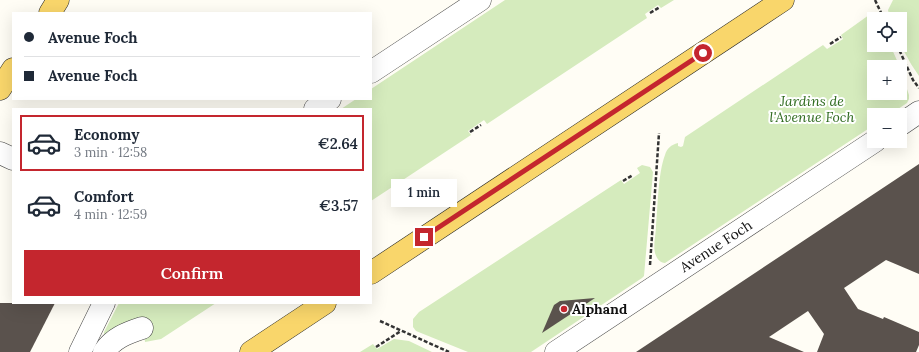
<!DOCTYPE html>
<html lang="en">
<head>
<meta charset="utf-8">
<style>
	body { margin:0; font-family:Lora,serif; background:#f6f6f7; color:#1f2937; height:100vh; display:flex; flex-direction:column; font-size:15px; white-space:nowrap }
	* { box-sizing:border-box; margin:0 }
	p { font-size:13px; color:#747a83 }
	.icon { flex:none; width:22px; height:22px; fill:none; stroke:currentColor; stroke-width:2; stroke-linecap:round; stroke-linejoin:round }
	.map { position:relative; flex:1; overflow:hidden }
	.drawer { position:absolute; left:12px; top:108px; width:360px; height:196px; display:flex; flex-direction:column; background:#fff; border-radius:0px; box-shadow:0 4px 16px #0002 }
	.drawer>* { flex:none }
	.banner { position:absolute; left:12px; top:12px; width:360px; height:88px; border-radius:0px; box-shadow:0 4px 16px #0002; display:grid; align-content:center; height:88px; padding:0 12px; background:#fff }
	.fabs { position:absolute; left:867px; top:12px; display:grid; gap:8px }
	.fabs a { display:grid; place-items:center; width:40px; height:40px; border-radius:0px; background:#fff; box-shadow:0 4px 16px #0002; font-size:20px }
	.end { position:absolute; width:18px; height:18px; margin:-9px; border:5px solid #c4262e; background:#fff; box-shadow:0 0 0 2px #fff }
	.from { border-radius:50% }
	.bubble { position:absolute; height:28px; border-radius:0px; background:#fff; box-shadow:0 4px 16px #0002; font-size:13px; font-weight:600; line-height:28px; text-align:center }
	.banner b { display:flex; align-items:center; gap:14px; height:38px; font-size:15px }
	.banner b+b { border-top:1px solid #e0e1e3 }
	.banner i { width:10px; height:10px; background:#1f2937 }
	ul { padding:7px 0 0; list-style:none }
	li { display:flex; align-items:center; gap:12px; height:56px; margin:0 8px 6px; padding:0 4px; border:2px solid transparent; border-radius:0px }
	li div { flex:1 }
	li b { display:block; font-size:15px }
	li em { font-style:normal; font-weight:600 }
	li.current { border-color:#c4262e }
	li>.icon { width:36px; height:36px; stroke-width:1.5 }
	.primary-button { display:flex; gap:8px; margin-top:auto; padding:8px 12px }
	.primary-button a { flex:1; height:46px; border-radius:0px; background:#c4262e; color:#fff; font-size:16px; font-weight:600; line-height:46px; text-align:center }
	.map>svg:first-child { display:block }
	.green { fill:#d5ebbd }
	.building { fill:#5a524d }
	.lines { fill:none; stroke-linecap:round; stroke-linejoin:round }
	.minor-casing { stroke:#444; stroke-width:23 }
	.major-casing { stroke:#222; stroke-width:23 }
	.path { stroke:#333; stroke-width:2.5; stroke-dasharray:4 2; stroke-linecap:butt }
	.minor { stroke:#fff; stroke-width:22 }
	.major { stroke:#f9d66b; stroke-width:22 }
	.route { stroke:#c4262e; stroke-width:5 }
	.poi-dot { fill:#c4262e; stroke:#fff; stroke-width:1.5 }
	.labels { text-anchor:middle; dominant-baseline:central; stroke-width:4; stroke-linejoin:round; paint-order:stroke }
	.park-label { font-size:14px; font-style:italic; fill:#2f6b1f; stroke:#fff }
	.street-label { font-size:14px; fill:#111; stroke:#fff }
	.poi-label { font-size:14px; font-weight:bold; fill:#111; stroke:#fff; text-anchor:start }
</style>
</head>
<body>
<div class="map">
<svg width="919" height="352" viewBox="0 0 919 352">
	<rect width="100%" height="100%" fill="#fffdf5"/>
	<!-- green -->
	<g class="green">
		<path d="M 505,0 L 674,0 L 661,8 L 658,5 L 645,14 L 647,18 L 487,124 L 484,120 L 468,131 L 471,135 L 371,201 L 371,109 L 341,109 L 356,99 L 371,99 L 371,89 Z"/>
		<path d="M 893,0 L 919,0 L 919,76 L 911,64 L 900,44 L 900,19 L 890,19 L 888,10 Z"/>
		<path d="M 869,15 L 873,15 L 878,19 L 874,19 L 874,45 L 890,45 L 900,67 L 874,67 L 874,93 L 900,93 L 900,68 L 909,95 L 909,99 L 907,103 L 889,115 L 874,115 L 874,125 L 665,263 C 660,263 657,259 655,253 C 653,245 656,234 656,226 C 658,206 658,173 665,155 C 667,148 671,145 678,143 L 678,146 L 681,147 L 683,146 L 685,137 L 823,45 L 827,49 L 843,39 L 841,35 Z"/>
		<path d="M 642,165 L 650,167 L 653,172 L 644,276 L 642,278 L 531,352 L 468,352 L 416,331 L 413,327 L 413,319 L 419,312 L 621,180 L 624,184 L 640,173 L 637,168 Z"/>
		<path d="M 119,303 L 216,303 L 161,339 L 145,342 L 143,322 L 104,336 L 104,332 Z"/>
		<path d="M 394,339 L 409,341 L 432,352 L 360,352 L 373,344 L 377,349 Z"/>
	</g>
	<!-- building -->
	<g class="building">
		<path d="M 919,164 L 919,274 L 886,260 L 844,288 L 858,309 L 883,319 L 884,317 L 919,332 L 919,345 L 916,352 L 817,352 L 824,334 L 808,311 L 769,337 L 804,352 L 636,352 Z"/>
		<path d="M 595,298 L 542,333 L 554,305 L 560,301 Z"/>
		<path d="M 0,303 L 55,303 L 30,352 L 0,352 Z"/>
	</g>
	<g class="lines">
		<!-- minor casing -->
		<g class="minor-casing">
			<g id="minor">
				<path d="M 371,72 L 480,0"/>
				<path d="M 315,109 L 330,99"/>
				<path d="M 900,125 L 919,112"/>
				<path d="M 0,153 L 13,159"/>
				<path d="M 80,352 L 104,303"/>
				<path d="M 104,352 C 113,338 127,333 142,328"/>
				<path d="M 556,352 L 875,141"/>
			</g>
		</g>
		<!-- major casing -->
		<g class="major-casing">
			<g id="major">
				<path d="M 50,13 L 58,0"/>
				<path d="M 0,89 L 13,69"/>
				<path d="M 371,273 L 783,0"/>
				<path d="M 251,352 L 325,303"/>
			</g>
		</g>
		<!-- path -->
		<g class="path">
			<path d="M 875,0 L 884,19"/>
			<path d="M 650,13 L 660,7"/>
			<path d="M 830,44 L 841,37"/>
			<path d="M 897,45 L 913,80 L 919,88"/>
			<path d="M 470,132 L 481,125"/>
			<path d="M 623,181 L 633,175"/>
			<path d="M 650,265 L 659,133"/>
			<path d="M 380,321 L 449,352"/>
			<path d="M 376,347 L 401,331"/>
		</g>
		<!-- minor -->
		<use href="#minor" class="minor"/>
		<!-- major -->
		<use href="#major" class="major"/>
	</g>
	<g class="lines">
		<!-- route -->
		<path class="route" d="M 424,237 L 703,53"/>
	</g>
	<!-- markers -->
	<circle class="poi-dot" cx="564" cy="309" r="4"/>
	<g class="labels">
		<!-- park labels -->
		<g class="park-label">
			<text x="812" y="101">Jardins de<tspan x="812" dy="16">l'Avenue Foch</tspan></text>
		</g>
		<!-- street labels -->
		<g class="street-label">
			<text transform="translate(716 246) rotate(-33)">Avenue Foch</text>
		</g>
		<!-- poi labels -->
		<g class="poi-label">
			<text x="572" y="309">Alphand</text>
		</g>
	</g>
</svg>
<div class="fabs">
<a><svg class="icon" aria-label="locate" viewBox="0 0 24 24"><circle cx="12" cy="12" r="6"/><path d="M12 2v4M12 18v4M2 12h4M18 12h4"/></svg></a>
<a>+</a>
<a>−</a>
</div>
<i class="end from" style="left:703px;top:53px"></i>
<i class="end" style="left:424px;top:237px"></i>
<div class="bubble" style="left:391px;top:179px;width:66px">1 min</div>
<div class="banner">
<b><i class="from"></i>Avenue Foch</b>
<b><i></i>Avenue Foch</b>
</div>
<section class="drawer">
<ul>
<li class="current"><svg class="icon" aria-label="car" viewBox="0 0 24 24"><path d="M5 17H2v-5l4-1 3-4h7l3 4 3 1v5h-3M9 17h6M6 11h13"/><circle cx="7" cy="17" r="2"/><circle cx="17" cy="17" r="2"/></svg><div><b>Economy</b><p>3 min · 12:58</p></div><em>€2.64</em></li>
<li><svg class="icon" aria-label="car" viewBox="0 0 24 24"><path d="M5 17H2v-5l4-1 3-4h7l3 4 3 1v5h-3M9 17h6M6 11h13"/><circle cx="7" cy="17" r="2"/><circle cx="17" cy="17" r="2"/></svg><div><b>Comfort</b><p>4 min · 12:59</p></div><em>€3.57</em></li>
</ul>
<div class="primary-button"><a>Confirm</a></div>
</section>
</div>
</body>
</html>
